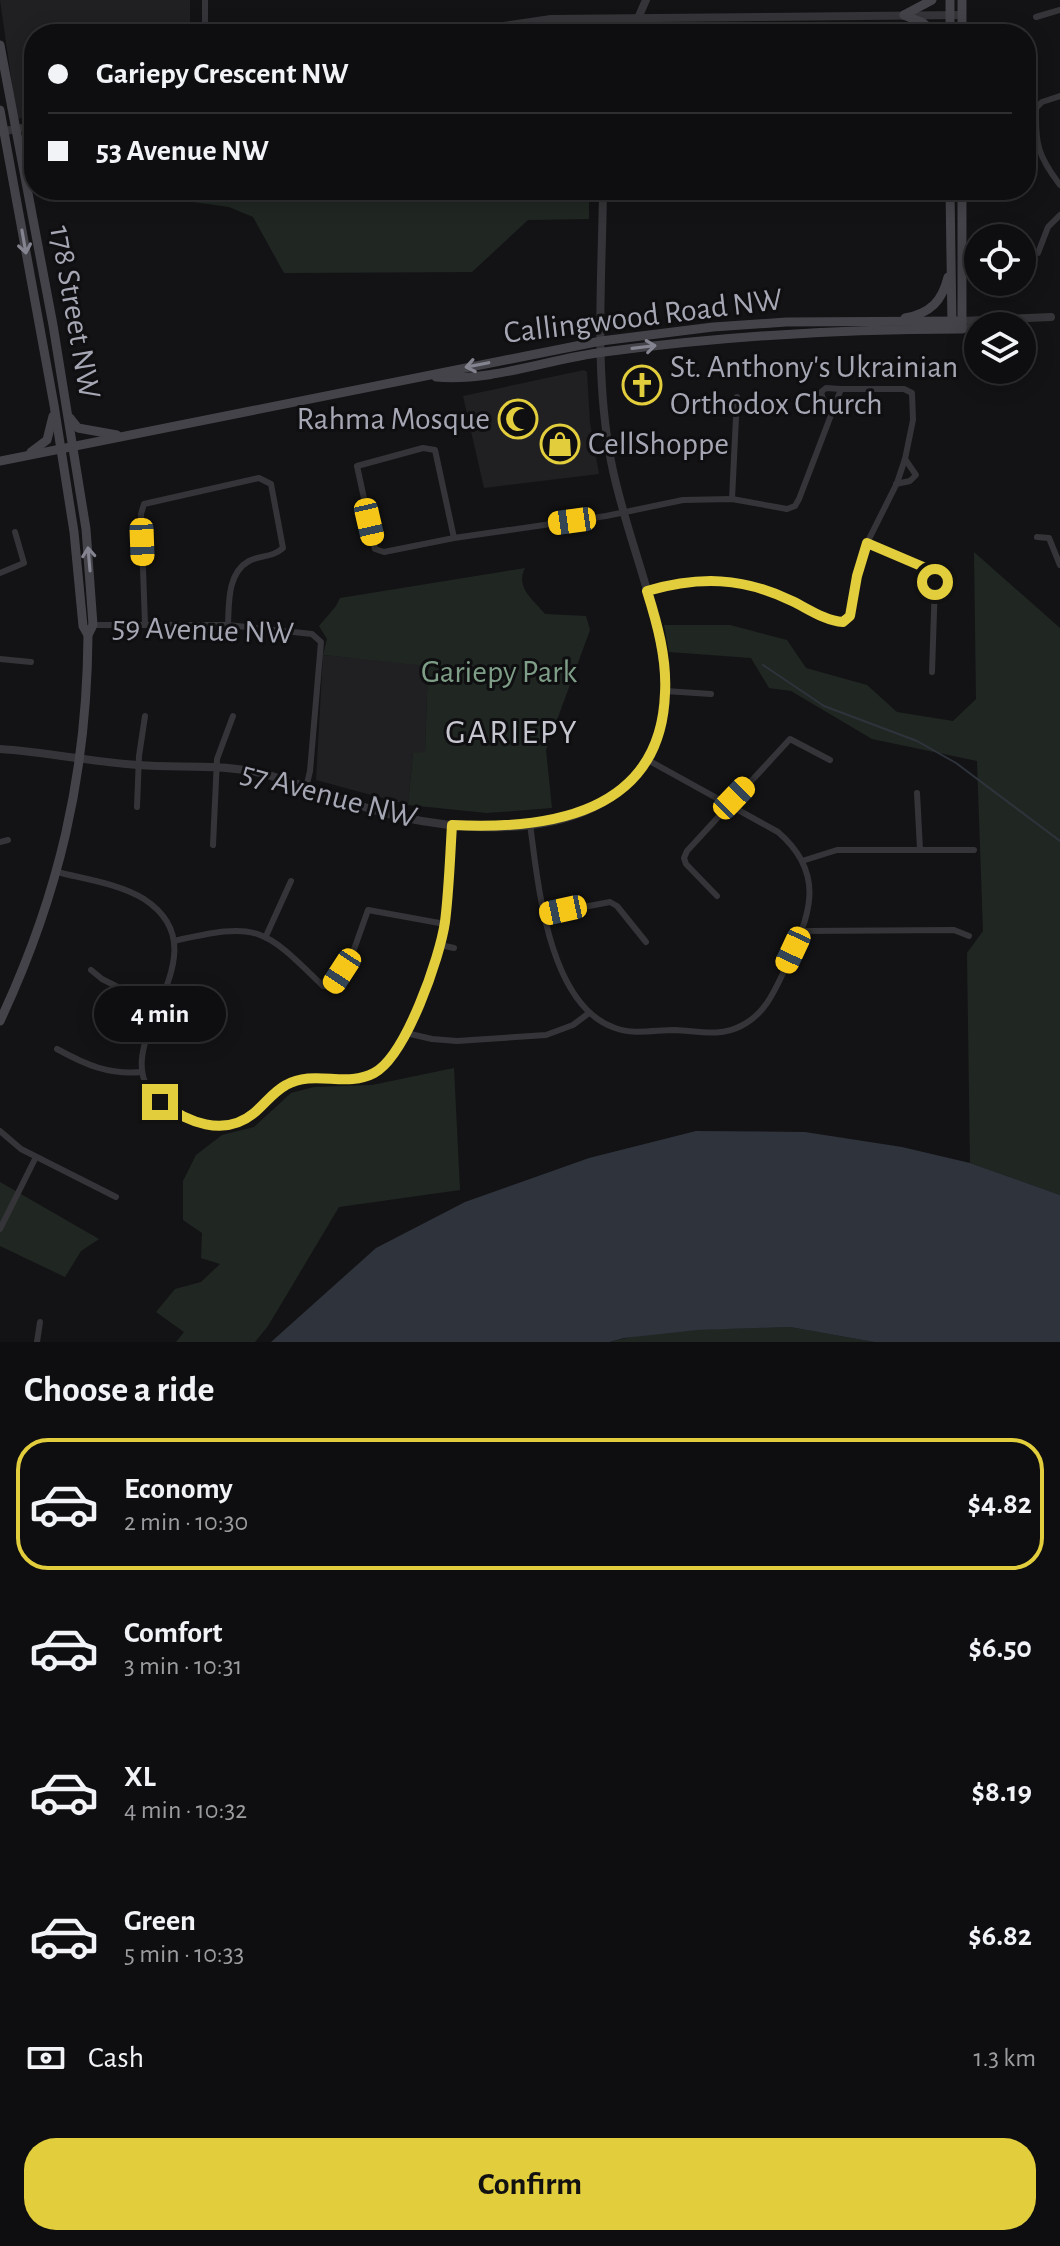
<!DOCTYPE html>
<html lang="en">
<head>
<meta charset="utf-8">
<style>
	body { margin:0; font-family:"Alegreya Sans",sans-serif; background:#171719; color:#f1f3f6; height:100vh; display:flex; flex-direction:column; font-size:30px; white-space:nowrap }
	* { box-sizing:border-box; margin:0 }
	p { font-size:26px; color:#9b9c9f }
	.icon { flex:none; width:44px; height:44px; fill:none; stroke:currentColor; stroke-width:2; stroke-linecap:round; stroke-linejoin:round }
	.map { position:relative; height:1342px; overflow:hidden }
	.details { display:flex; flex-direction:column; background:#0e0e10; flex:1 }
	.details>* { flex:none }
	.hud { position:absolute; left:24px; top:24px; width:1012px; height:176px; border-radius:32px; box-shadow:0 4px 20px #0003,0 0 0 2px #2e2e30; display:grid; align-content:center; height:176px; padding:0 24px; background:#0e0e10 }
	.controls { position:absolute; left:964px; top:224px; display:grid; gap:16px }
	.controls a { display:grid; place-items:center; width:72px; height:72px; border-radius:50%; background:#0e0e10; box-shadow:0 4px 20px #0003,0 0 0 2px #2e2e30; font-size:40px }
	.end { position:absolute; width:36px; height:36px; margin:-18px; border:10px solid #e2cd3d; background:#111; box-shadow:0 0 0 4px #111 }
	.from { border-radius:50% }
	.bubble { position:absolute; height:56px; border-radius:28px; background:#0e0e10; box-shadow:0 4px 20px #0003,0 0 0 2px #2e2e30; font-size:26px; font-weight:600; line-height:56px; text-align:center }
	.car { position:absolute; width:24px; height:48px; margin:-24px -12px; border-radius:10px; box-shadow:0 0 6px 2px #0007; background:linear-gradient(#f5c518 24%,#345 0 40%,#f5c518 0 76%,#345 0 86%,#f5c518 0) }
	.hud b { display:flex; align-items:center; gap:28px; height:76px; font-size:30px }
	.hud b+b { border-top:2px solid #2e2e30 }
	.hud i { width:20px; height:20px; background:#f1f3f6 }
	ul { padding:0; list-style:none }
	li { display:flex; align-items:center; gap:24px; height:132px; margin:0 16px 12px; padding:0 8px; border:4px solid transparent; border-radius:32px }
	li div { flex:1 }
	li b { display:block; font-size:30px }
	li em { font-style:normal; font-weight:600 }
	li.active { border-color:#e2cd3d }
	li>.icon { width:72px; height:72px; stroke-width:1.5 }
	h2 { padding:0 24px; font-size:36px; line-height:96px }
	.pay { display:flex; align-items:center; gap:20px; height:88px; padding:0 24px; font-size:30px }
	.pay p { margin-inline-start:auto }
	.button { display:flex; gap:16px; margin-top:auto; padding:16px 24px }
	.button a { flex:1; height:92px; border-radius:32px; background:#e2cd3d; color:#111; font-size:32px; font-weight:600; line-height:92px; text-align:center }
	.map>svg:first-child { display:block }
	.built { fill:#201f22 }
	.green { fill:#202722 }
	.water { fill:#2e333c }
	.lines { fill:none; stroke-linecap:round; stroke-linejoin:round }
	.stream { stroke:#2e333c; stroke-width:2 }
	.minor { stroke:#353539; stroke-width:6 }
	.tertiary { stroke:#353539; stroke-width:8 }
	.secondary { stroke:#434349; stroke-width:9 }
	.oneway { stroke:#83848f }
	.route { stroke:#e2cd3d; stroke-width:10 }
	.labels { text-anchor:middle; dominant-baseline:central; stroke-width:6; stroke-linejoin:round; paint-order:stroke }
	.street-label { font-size:32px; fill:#a6a7b4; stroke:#0f0e10 }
	.poi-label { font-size:32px; fill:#a6a7b4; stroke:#0f0e10; text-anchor:start }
	.park-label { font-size:32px; fill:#7e9e87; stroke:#0f0e10 }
	.neighbourhood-label { font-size:34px; letter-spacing:2px; fill:#c6c7d0; stroke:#0f0e10 }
</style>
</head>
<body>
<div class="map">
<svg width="1060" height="1342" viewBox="0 0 1060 1342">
	<rect width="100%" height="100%" fill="#131315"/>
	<!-- built -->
	<g class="built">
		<path d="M 0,0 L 190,0 L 190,34 L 34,34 L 34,115 L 17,119 Z"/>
		<path d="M 556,23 L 615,31 L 614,34 L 496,34 L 496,29 Z"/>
		<path d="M 584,370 L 587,372 L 590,423 L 599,474 L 484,488 L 463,396 Z"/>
		<path d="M 323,655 L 428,665 L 425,753 L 413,753 L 408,805 L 316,780 Z"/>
	</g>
	<!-- green -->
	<g class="green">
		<path d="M 232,190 L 589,190 L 589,219 L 528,220 L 472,272 L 284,273 L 253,217 L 229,207 L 193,202 Z"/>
		<path d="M 974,552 L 1060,628 L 1060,1195 L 970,1163 L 967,953 L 983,931 L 977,761 L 872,739 L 791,691 L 769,688 L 751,658 L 669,652 L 664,625 L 730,625 L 787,640 L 806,668 L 867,685 L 897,712 L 953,721 L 976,699 Z"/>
		<path d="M 525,568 C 515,588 533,599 545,614 L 586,616 L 590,630 L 546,750 L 552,808 L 487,813 L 408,805 L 413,753 L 425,752 L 428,666 L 323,655 L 327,639 L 319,626 L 336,606 L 340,598 Z"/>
		<path d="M 454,1068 L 460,1190 L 339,1207 L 268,1326 L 255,1342 L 176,1342 L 184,1332 L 156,1312 L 175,1289 L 201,1282 L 220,1264 L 201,1258 L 202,1233 L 183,1220 L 183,1181 L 196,1155 L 222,1135 L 254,1127 L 291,1093 L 314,1087 L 372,1085 Z"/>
		<path d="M 0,1182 L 99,1239 L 81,1251 L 65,1277 L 0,1246 Z"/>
		<path d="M 790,1327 L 874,1342 L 611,1342 C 661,1327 736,1329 790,1327 Z"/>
	</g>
	<!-- water -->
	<path class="water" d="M 696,1131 L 805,1132 L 902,1147 L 970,1163 L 1060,1195 L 1060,1342 L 874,1342 L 790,1327 L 697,1330 L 624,1338 L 610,1342 L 271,1342 L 376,1248 L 465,1202 L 589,1158 Z"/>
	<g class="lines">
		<!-- stream -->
		<path class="stream" d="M 763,665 L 824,706 L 917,741 L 956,763 L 1060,841"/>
		<!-- minor -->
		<g class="minor">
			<path d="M 205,0 L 205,34"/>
			<path d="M 1036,17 L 1060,10"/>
			<path d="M 1060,96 L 1042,102 L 1036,108 C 1035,144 1038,156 1060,185"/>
			<path d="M 1038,253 L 1048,227 L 1060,215"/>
			<path d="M 834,408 L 823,399 L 821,392 L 826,388 L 841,389"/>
			<path d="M 896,484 L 910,481 L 916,475 L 905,459"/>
			<path d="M 732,499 L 737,397"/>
			<path d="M 1037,537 L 1049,538 L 1060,565"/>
			<path d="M 454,538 L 435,450 L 423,448 L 357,466 L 375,549 L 384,552 L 454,538 L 606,516 L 683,500 L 732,499 L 787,509 L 795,506 L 799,499 L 841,389 L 904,389 L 912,393 L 913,420 L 905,459 L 897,483 L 867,543 L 857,576 L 850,616 L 847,621 C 826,625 787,596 765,589 C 726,574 686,580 647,591"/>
			<path d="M 867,543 L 933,572 L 935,582 L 932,672"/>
			<path d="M 0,573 L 24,563 L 15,532"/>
			<path d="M 145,624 L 141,514 L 144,504 L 259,478 L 271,484 L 283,548 C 272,558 260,555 249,561 C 227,573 229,604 228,625"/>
			<path d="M 91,625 L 228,625 L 312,634 L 321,642 L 310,771 L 306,788"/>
			<path d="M 0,659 L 31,662"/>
			<path d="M 665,691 L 711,694"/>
			<path d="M 917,793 L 920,849"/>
			<path d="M 137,807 L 139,756 L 145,716"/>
			<path d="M 530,824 C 538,883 548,1005 615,1028 C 634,1035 655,1030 675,1030 C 698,1031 720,1037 741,1026 C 765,1014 774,992 785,969 C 808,919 829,876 778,832 L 646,759"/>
			<path d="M 0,842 L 8,840"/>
			<path d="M 213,845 L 217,759 L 233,716"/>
			<path d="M 802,861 L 837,850 L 974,850"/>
			<path d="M 57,872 C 85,879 120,884 144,899 C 234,958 88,1052 165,1106 C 192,1124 226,1136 254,1113 C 265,1104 273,1091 286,1084 C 313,1070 342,1087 369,1075 C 406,1060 440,960 445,922 C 449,890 450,857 452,825"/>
			<path d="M 717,896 L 686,864 L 684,858 L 687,851 L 790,739 L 830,760"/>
			<path d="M 542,915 L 610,902 L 617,906 L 646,942"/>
			<path d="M 803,931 L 954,930 L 969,936"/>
			<path d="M 266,936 L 291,881"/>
			<path d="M 174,941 C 258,922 262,926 323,986 L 332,987 L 352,955 L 368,910 L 445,924"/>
			<path d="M 440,945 L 454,948"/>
			<path d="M 91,970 L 102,979 L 191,1024 L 210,1025 L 225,1014"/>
			<path d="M 406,1033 L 432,1039 L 457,1041 L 546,1035 L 573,1025 L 589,1013"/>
			<path d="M 57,1049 C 86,1065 109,1075 142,1072"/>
			<path d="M 0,1131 L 21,1149 L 116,1197"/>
			<path d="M 0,1229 L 36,1157"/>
			<path d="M 37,1342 L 40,1322"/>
		</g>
		<!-- tertiary -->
		<g class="tertiary">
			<path d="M 449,34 L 551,19 L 962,15"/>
			<path d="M 631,34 L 646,0"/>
			<path d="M 5,131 L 34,126"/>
			<path d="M 962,321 L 1051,317"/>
			<path d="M 962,329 L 978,328"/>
			<path d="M 0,749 C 46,752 92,762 138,765 C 176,768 214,764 251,771 C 301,781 347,805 396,816 C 478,834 602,841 649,755 C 660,733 666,706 665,682 C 660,606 625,535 611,461 C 594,373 602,280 603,190"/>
		</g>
		<!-- secondary -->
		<g class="secondary">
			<path d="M 950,0 L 950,34"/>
			<path d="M 962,0 L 962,34"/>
			<path d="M 904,15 L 923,23 L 937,34"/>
			<path d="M 904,15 L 932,0"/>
			<path d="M 0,45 L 53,325 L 86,529 L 93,625 L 88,635 C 87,775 59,895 0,1021"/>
			<path d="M 0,110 L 54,405 L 74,532 L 83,626 L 88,635"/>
			<path d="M 950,190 L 952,325"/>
			<path d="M 905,318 C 931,313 942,301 948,277"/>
			<path d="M 436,377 C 492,382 548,359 604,352 C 723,336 842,329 962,329 L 962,190"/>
			<path d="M 70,418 L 78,428 L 117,435"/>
			<path d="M 31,452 L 47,440 L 53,416"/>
			<path d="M 0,461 L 601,341 L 713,327 L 786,322 L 962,321"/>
		</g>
	</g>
	<!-- one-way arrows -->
	<defs><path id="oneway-shaft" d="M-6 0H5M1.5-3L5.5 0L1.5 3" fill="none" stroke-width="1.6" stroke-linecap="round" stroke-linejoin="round" transform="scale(2)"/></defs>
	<g class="oneway">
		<use href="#oneway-shaft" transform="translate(24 242) rotate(80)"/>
		<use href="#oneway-shaft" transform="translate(644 347) rotate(-7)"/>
		<use href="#oneway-shaft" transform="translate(477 365) rotate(169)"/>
		<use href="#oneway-shaft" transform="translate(89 559) rotate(-95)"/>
	</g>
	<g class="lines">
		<!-- route -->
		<path class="route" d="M 160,1102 C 187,1122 224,1138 254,1113 C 265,1104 273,1092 286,1085 C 314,1069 346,1088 374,1073 C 406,1056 440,957 445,922 C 449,890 450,857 452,825 C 548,830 661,814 665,693 C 667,658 657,623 647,591 C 699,576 743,577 792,601 C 807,608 825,621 843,622 L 850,616 L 857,576 L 867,543 L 928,569 L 933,572 L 935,582"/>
	</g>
	<!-- icons -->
	<defs>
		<g id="church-ring" transform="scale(2)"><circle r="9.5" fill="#0f0e10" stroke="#e2cd3d" stroke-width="1.5"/><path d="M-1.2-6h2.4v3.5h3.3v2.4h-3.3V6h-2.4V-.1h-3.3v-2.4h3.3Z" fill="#e2cd3d"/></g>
		<g id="mosque-ring" transform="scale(2)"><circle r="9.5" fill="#0f0e10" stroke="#e2cd3d" stroke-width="1.5"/><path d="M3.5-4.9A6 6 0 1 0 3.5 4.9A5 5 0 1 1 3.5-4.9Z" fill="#e2cd3d"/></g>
		<g id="shop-ring" transform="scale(2)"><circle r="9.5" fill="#0f0e10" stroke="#e2cd3d" stroke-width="1.5"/><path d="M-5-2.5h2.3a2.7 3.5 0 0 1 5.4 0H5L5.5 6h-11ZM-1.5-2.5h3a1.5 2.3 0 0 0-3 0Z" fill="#e2cd3d"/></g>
	</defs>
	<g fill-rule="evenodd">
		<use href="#church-ring" x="642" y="385"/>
		<use href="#mosque-ring" x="518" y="419"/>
		<use href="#shop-ring" x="560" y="444"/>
	</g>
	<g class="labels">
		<!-- street labels -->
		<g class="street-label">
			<text transform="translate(75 312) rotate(80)">178 Street NW</text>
			<text transform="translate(643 316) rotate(-7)">Callingwood Road NW</text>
			<text transform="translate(203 630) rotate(2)">59 Avenue NW</text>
			<text transform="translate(329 795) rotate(15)">57 Avenue NW</text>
		</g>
		<!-- poi labels -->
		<g class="poi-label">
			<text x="670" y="367">St. Anthony's Ukrainian<tspan x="670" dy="37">Orthodox Church</tspan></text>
			<text x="490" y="419" text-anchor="end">Rahma Mosque</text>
			<text x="588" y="444">CellShoppe</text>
		</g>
		<!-- park labels -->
		<g class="park-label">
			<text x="499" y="672">Gariepy Park</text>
		</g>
		<!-- neighbourhood labels -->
		<g class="neighbourhood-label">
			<text x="512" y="733">GARIEPY</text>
		</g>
	</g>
</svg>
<div class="controls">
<a><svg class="icon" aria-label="locate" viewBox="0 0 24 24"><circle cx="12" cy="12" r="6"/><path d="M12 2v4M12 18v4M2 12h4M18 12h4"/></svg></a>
<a><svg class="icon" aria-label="layers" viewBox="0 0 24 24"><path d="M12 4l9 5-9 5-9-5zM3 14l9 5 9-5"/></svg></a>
</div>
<i class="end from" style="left:935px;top:582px"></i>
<i class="end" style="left:160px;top:1102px"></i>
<div class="bubble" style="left:94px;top:986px;width:132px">4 min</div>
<i class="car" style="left:572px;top:521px;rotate:262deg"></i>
<i class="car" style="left:369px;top:522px;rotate:167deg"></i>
<i class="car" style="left:142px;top:542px;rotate:178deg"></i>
<i class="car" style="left:734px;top:798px;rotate:44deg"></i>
<i class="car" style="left:563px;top:910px;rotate:258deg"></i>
<i class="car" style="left:793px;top:950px;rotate:205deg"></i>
<i class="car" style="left:342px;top:971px;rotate:213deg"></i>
<div class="hud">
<b><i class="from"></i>Gariepy Crescent NW</b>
<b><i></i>53 Avenue NW</b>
</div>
</div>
<section class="details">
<h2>Choose a ride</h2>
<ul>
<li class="active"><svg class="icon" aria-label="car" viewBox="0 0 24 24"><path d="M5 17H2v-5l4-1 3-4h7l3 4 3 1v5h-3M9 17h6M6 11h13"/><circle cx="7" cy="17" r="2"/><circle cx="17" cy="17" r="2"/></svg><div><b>Economy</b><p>2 min · 10:30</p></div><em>$4.82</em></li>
<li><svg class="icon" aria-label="car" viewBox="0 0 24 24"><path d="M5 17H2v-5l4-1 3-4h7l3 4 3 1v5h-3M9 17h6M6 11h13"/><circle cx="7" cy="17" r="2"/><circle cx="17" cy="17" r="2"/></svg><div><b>Comfort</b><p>3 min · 10:31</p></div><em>$6.50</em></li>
<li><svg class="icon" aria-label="car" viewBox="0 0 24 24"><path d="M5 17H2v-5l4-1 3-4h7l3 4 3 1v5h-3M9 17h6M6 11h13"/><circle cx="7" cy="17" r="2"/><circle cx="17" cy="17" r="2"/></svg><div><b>XL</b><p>4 min · 10:32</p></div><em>$8.19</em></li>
<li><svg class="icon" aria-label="car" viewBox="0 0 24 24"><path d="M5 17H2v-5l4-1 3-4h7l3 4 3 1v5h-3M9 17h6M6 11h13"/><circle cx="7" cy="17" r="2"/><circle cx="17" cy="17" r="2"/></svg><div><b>Green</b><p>5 min · 10:33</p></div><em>$6.82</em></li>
</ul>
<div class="pay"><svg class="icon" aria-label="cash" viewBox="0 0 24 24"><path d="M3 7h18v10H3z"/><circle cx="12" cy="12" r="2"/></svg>Cash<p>1.3 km</p></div>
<div class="button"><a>Confirm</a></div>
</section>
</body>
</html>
